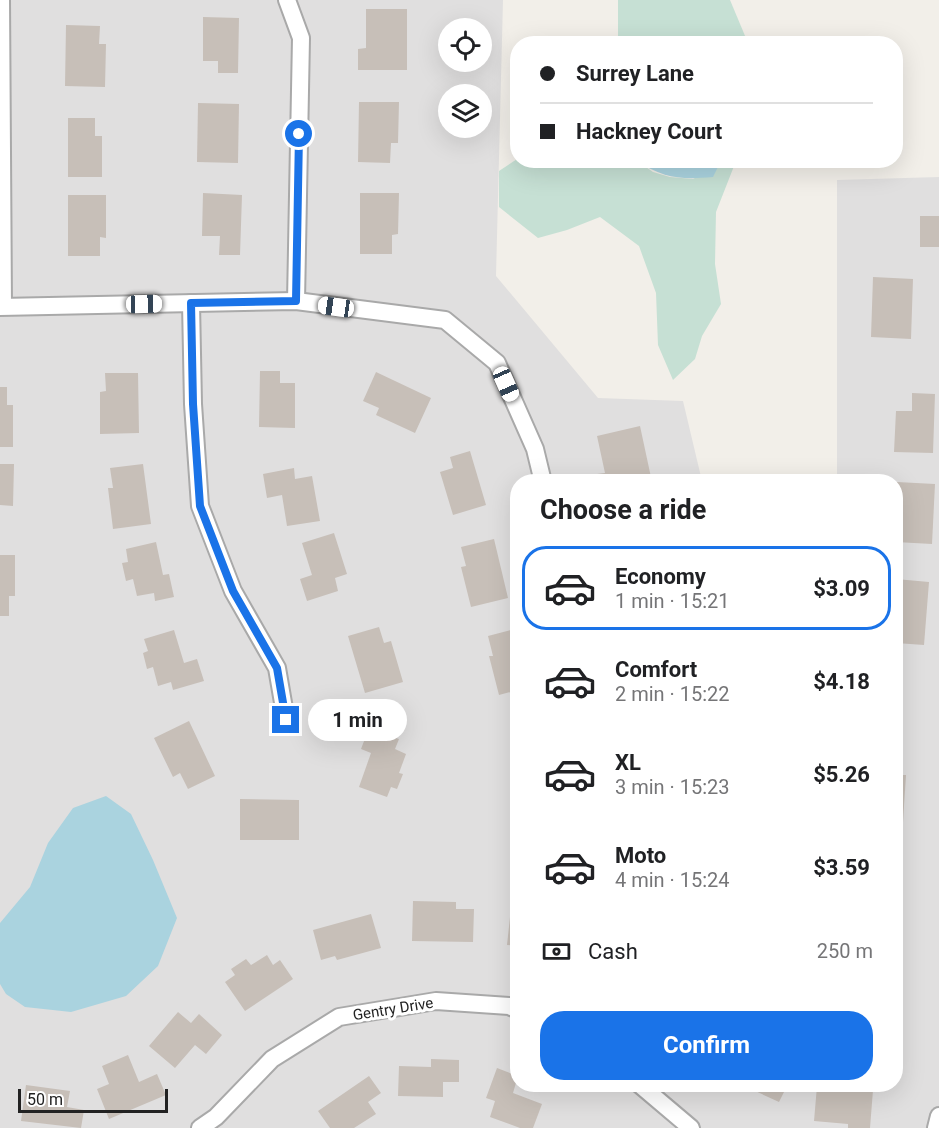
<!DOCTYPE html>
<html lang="en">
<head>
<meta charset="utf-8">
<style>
	body { margin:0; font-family:Roboto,sans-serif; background:#f2f2f2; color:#202124; height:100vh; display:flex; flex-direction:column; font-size:22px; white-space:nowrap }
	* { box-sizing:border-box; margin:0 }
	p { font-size:20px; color:#757577 }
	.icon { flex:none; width:33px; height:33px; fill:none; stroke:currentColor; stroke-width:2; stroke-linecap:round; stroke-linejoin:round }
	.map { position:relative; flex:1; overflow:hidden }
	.drawer { position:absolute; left:510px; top:474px; width:393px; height:618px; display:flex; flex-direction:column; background:#fff; border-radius:24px; box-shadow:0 6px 24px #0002 }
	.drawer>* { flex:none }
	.hud { position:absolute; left:510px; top:36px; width:393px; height:132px; border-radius:24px; box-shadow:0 6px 24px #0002; display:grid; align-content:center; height:132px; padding:0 30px; background:#fff }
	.fabs { position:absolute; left:438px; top:18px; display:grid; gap:12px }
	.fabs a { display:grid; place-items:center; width:54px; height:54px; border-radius:50%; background:#fff; box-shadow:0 6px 24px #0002; font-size:30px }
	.scale { position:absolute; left:18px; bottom:15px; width:150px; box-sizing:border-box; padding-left:6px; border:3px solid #222; border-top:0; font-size:16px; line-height:21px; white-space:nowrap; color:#222; -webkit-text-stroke:4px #fff; paint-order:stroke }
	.end { position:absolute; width:27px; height:27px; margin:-14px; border:8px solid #1a73e8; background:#fff; box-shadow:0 0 0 3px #fff }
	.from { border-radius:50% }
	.bubble { position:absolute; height:42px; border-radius:21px; background:#fff; box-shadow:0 6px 24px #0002; font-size:20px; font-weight:700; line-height:42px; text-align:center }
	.car { position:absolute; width:18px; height:36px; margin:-18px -9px; border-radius:8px; box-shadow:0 0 4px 2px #0007; background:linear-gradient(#fff 24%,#345 0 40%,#fff 0 76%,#345 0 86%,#fff 0) }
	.hud b { display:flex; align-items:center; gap:21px; height:57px; font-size:22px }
	.hud b+b { border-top:2px solid #e0e0e0 }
	.hud i { width:15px; height:15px; background:#202124 }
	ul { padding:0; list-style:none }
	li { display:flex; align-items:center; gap:18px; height:84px; margin:0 12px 9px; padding:0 18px; border:3px solid transparent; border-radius:24px }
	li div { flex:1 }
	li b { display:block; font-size:22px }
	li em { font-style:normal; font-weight:700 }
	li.on { border-color:#1a73e8 }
	li>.icon { width:54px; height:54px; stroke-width:1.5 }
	h2 { padding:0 30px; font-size:27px; line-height:72px }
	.pay { display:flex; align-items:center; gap:15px; height:66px; padding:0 30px; font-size:22px }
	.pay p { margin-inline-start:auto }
	.cta { display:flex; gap:12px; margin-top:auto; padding:12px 30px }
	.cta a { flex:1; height:69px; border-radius:24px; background:#1a73e8; color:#fff; font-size:24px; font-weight:700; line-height:69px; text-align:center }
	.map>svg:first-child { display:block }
	.residential { fill:#e0dfdf; fill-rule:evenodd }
	.wetland { fill:#c6e0d4 }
	.water { fill:#aad3df }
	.building { fill:#c7bfb8 }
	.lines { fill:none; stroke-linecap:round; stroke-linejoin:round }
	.minor-casing { stroke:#a9a9a9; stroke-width:20 }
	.minor { stroke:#fff; stroke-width:16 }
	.route { stroke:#1a73e8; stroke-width:8 }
	.labels { text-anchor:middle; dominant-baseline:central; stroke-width:6; stroke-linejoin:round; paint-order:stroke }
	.street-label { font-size:15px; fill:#222; stroke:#fff }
</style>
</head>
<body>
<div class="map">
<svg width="939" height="1128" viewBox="0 0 939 1128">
	<rect width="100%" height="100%" fill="#f2efe9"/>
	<!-- residential -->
	<path class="residential" d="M 0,0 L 503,0 L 496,276 L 598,398 L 683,401 L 702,481 L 518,482 L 518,1084 L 896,1084 L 896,482 L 837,481 L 837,180 L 939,177 L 939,1128 L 0,1128 ZM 448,28 L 482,28 L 482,62 L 448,62 ZM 448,94 L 482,94 L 482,128 L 448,128 Z"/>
	<!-- wetland -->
	<g class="wetland">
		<path d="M 618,0 L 730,0 L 748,43 L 618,43 Z"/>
		<path d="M 517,159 L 636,160 L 653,172 L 670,177 L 693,179 L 720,164 L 721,161 L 736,161 L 716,212 L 715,264 L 721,304 L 702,336 L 695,359 L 673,380 L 658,345 L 656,293 L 639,246 L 600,217 L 567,230 L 538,238 L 499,207 L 499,171 Z"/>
	</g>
	<!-- water -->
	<g class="water">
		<path d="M 636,161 L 721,161 L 713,177 C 680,180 664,178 636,161 Z"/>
		<path d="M 106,796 L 131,814 L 153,860 L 177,918 L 158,966 L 126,996 L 71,1012 L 25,1007 L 6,994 L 0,984 L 0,923 L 30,887 L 48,843 L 73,808 Z"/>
	</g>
	<!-- building -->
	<g class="building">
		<path d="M 366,9 L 407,9 L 407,70 L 358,70 L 358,49 L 366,48 Z"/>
		<path d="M 203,17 L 239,18 L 238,73 L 218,73 L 218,61 L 203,61 Z"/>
		<path d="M 66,25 L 100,26 L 99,44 L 106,44 L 105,87 L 65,86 Z"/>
		<path d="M 359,102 L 399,102 L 398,143 L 391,143 L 390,163 L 358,162 Z"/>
		<path d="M 198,103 L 239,104 L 238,163 L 197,162 Z"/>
		<path d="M 68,118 L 95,118 L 95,136 L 102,136 L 102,177 L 68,177 Z"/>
		<path d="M 203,193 L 242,195 L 240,255 L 219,255 L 220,236 L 202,236 Z"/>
		<path d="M 360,193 L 399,193 L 398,234 L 392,235 L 392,254 L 360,254 Z"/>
		<path d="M 68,195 L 106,195 L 106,238 L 100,237 L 100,256 L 68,256 Z"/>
		<rect x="920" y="216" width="19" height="31"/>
		<path d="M 873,277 L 913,279 L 911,339 L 871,337 Z"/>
		<path d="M 260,371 L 280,371 L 280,383 L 295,383 L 295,428 L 259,427 Z"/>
		<path d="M 376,372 L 431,398 L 415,433 L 376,415 L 379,408 L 363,401 Z"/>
		<path d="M 105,373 L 138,373 L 139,433 L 100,434 L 100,392 L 106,391 Z"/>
		<path d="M 0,387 L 7,387 L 7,405 L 13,405 L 13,447 L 0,447 Z"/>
		<path d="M 912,393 L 935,394 L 933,453 L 894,452 L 896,411 L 912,411 Z"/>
		<path d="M 640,426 L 652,482 L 599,482 L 597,474 L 605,473 L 597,436 Z"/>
		<path d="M 470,451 L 486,505 L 453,515 L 440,472 L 453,468 L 450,457 Z"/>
		<path d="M 0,464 L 14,464 L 13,506 L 0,505 Z"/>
		<path d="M 143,464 L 151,524 L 113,529 L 108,488 L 113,488 L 110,468 Z"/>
		<path d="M 294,468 L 295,479 L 312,476 L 320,521 L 287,526 L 282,495 L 267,498 L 263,474 Z"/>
		<path d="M 897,482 L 935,484 L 932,544 L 896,542 Z"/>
		<path d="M 334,533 L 347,574 L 335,578 L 338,591 L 307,601 L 300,579 L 312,575 L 302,543 Z"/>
		<path d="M 494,539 L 508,598 L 471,607 L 461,567 L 466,566 L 461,547 Z"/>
		<path d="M 156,542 L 163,575 L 169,574 L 174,597 L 155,601 L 154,593 L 137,596 L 133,579 L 126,581 L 122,563 L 128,562 L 126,549 Z"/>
		<path d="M 0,555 L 15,555 L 15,596 L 9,596 L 9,616 L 0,616 Z"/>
		<path d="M 896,579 L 929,582 L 924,645 L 896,643 Z"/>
		<path d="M 379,627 L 384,643 L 391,641 L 403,682 L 365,693 L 348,636 Z"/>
		<path d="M 518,628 L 518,690 L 499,695 L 489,656 L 493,656 L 488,636 Z"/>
		<path d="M 174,630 L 184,663 L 197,659 L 204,681 L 173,690 L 171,682 L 158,686 L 153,667 L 147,669 L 143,653 L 148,651 L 144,639 Z"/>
		<path d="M 189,721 L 215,776 L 188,789 L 180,773 L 173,777 L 154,738 Z"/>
		<path d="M 369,728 L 399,739 L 395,749 L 406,754 L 399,773 L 403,774 L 397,789 L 391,787 L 387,797 L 359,787 L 371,753 L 361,749 Z"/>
		<path d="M 896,775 L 906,775 L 902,837 L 896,836 Z"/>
		<path d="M 240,799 L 299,800 L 299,840 L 240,840 Z"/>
		<path d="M 413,901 L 456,902 L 456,909 L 474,909 L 473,942 L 412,941 Z"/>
		<path d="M 371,914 L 381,948 L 337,960 L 335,956 L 321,960 L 313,930 Z"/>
		<path d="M 510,917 L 518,918 L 518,946 L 507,945 Z"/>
		<path d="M 267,955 L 273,965 L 280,960 L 293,979 L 245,1011 L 225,982 L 235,975 L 231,969 L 246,959 L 251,965 Z"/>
		<path d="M 178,1012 L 191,1023 L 199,1014 L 222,1035 L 206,1054 L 195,1045 L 175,1068 L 149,1046 Z"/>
		<path d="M 128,1055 L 139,1082 L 157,1074 L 166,1095 L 109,1119 L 97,1089 L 109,1084 L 102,1066 Z"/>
		<path d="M 431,1059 L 459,1060 L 459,1082 L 443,1082 L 443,1097 L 398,1096 L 399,1066 L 431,1067 Z"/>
		<path d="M 497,1068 L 518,1076 L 513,1093 L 542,1104 L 533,1128 L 520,1128 L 490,1117 L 495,1101 L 486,1098 Z"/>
		<path d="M 369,1076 L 381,1093 L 368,1102 L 376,1114 L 354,1128 L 330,1128 L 318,1111 Z"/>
		<path d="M 740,1084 L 788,1084 L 779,1102 Z"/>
		<path d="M 26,1085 L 70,1091 L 67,1107 L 84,1110 L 81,1128 L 21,1121 Z"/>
		<path d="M 817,1086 L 873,1090 L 870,1128 L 848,1128 L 848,1124 L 814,1121 Z"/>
	</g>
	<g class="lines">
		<!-- minor casing -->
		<g class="minor-casing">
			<g id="minor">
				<path d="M 1,0 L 3,306"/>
				<path d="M 287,0 L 301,38 L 296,301"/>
				<path d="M 191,303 L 193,404 L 200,506 L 233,591 L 277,668 L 286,720"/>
				<path d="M 0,307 L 296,301 L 445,320 L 497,363 L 535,449 L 543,482"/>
				<path d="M 639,1084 L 691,1128"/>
				<path d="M 200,1128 L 216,1117 L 272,1059 L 339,1017 L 436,1001 L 509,1006 L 518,1010"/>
				<path d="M 936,1128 L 939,1116"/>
			</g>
		</g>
		<!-- minor -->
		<use href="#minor" class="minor"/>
	</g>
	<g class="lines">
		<!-- route -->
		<path class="route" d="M 286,720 L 277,668 L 233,591 L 200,506 L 193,404 L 191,303 L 296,301 L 299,134"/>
	</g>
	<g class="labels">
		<!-- street labels -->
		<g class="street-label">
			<text transform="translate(393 1009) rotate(-9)">Gentry Drive</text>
		</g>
	</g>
</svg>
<div class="fabs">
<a><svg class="icon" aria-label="locate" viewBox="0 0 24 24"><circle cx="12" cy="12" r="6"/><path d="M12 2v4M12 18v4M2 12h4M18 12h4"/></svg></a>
<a><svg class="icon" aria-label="layers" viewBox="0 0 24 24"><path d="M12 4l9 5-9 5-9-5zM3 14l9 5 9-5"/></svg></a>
</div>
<div class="scale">50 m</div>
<i class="end from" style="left:299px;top:134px"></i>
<i class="end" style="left:286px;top:720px"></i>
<div class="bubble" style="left:308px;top:699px;width:99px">1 min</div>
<i class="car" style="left:144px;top:304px;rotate:89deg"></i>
<i class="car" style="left:336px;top:307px;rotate:278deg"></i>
<i class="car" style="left:506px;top:384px;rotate:156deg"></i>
<div class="hud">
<b><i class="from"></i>Surrey Lane</b>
<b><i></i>Hackney Court</b>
</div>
<section class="drawer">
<h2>Choose a ride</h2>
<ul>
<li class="on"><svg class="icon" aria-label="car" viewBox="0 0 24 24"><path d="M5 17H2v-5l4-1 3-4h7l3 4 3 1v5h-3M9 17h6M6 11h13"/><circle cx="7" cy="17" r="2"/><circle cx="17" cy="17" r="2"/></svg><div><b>Economy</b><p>1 min · 15:21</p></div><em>$3.09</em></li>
<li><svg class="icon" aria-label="car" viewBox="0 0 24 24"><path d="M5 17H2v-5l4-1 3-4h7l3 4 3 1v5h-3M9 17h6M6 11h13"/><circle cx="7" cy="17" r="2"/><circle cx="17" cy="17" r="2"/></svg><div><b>Comfort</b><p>2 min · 15:22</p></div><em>$4.18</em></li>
<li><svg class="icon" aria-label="car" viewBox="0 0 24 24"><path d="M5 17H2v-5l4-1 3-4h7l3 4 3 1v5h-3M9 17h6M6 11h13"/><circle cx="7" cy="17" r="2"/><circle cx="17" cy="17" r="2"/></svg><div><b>XL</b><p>3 min · 15:23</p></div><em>$5.26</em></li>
<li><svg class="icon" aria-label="car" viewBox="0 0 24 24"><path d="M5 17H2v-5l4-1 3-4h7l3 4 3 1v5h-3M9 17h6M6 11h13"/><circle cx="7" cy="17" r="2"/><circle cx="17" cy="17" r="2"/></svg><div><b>Moto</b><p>4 min · 15:24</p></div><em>$3.59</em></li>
</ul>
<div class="pay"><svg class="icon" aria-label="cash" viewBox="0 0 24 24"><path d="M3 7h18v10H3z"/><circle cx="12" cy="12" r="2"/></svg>Cash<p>250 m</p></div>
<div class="cta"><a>Confirm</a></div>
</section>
</div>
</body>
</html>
